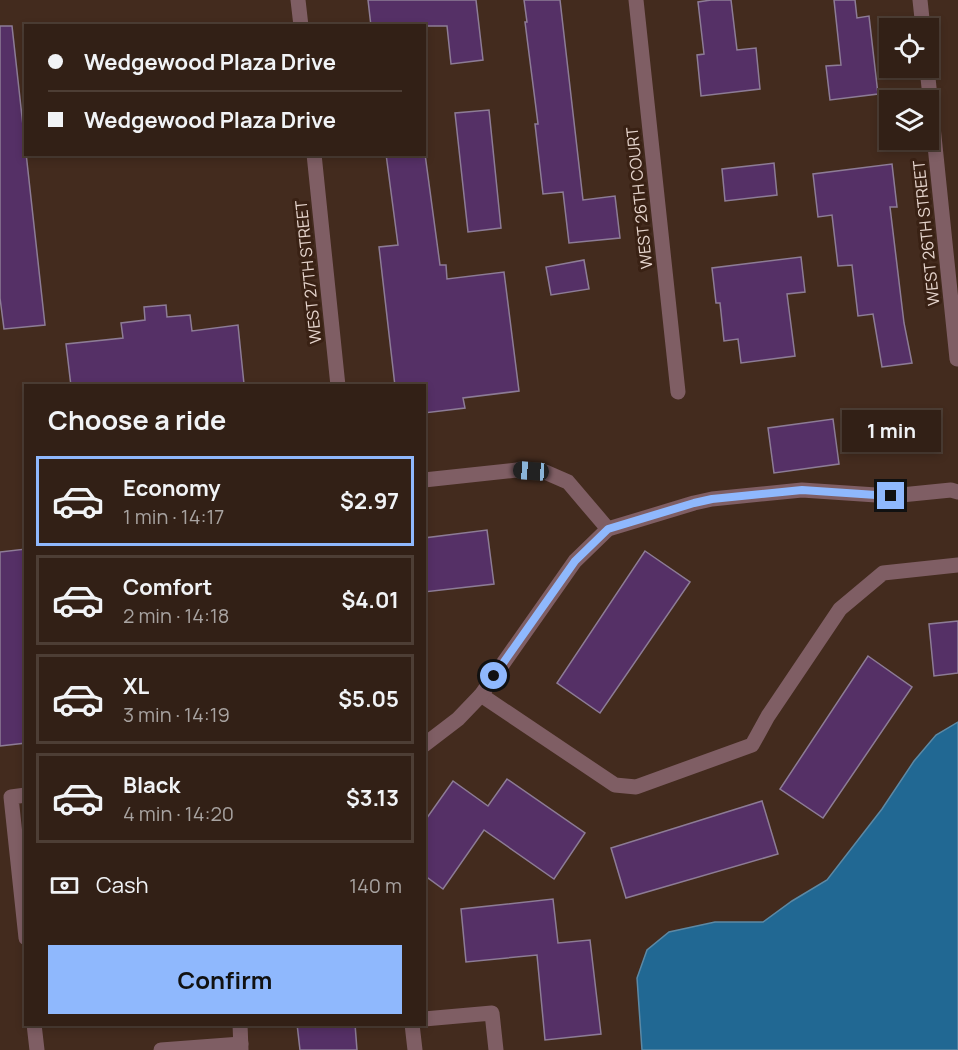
<!DOCTYPE html>
<html lang="en">
<head>
<meta charset="utf-8">
<style>
	body { margin:0; font-family:Manrope,sans-serif; background:#3a281f; color:#f1f3f6; height:100vh; display:flex; flex-direction:column; font-size:22px; white-space:nowrap }
	* { box-sizing:border-box; margin:0 }
	p { font-size:20px; color:#a8a3a1 }
	.icon { flex:none; width:33px; height:33px; fill:none; stroke:currentColor; stroke-width:2; stroke-linecap:round; stroke-linejoin:round }
	.map { position:relative; flex:1; overflow:hidden }
	.sheet { position:absolute; left:24px; top:384px; width:402px; height:642px; display:flex; flex-direction:column; background:#322016; border-radius:0px; box-shadow:0 3px 9px #0003,0 0 0 2px #4d3e35 }
	.sheet>* { flex:none }
	.hud { position:absolute; left:24px; top:24px; width:402px; height:132px; border-radius:0px; box-shadow:0 3px 9px #0003,0 0 0 2px #4d3e35; display:grid; align-content:center; height:132px; padding:0 24px; background:#322016 }
	.fabs { position:absolute; left:879px; top:18px; display:grid; gap:12px }
	.fabs a { display:grid; place-items:center; width:60px; height:60px; border-radius:0px; background:#322016; box-shadow:0 3px 9px #0003,0 0 0 2px #4d3e35; font-size:30px }
	.end { position:absolute; width:27px; height:27px; margin:-14px; border:8px solid #8fb8fd; background:#111; box-shadow:0 0 0 3px #111 }
	.from { border-radius:50% }
	.bubble { position:absolute; height:42px; border-radius:0px; background:#322016; box-shadow:0 3px 9px #0003,0 0 0 2px #4d3e35; font-size:20px; font-weight:700; line-height:42px; text-align:center }
	.car { position:absolute; width:18px; height:36px; margin:-18px -9px; border-radius:8px; box-shadow:0 0 4px 2px #0007; background:linear-gradient(#222 24%,#8ab4d8 0 40%,#222 0 76%,#8ab4d8 0 86%,#222 0) }
	.hud b { display:flex; align-items:center; gap:21px; height:57px; font-size:22px }
	.hud b+b { border-top:2px solid #4d3e35 }
	.hud i { width:15px; height:15px; background:#f1f3f6 }
	ul { padding:0; list-style:none }
	li { display:flex; align-items:center; gap:18px; height:90px; margin:0 12px 9px; padding:0 12px; border:3px solid #4d3e35; border-radius:0px }
	li div { flex:1 }
	li b { display:block; font-size:22px }
	li em { font-style:normal; font-weight:700 }
	li.selected { border-color:#8fb8fd }
	li>.icon { width:54px; height:54px; stroke-width:1.5 }
	h2 { padding:0 24px; font-size:27px; line-height:72px }
	.pay { display:flex; align-items:center; gap:15px; height:66px; padding:0 24px; font-size:22px }
	.pay p { margin-inline-start:auto }
	.cta { display:flex; gap:12px; margin-top:auto; padding:12px 24px }
	.cta a { flex:1; height:69px; border-radius:0px; background:#8fb8fd; color:#111; font-size:24px; font-weight:700; line-height:69px; text-align:center }
	.map>svg:first-child { display:block }
	.water { fill:#216893; stroke:#5c89a5; stroke-width:1.5 }
	.building { fill:#553066; stroke:#8d7c96; stroke-width:1.5 }
	.lines { fill:none; stroke-linecap:round; stroke-linejoin:round }
	.minor { stroke:#7f5e64; stroke-width:15 }
	.route { stroke:#8fb8fd; stroke-width:8 }
	.labels { text-anchor:middle; dominant-baseline:central; stroke-width:6; stroke-linejoin:round; paint-order:stroke }
	.street-label { font-size:16px; fill:#e7d6ce; stroke:#392114 }
</style>
</head>
<body>
<div class="map">
<svg width="958" height="1050" viewBox="0 0 958 1050">
	<rect width="100%" height="100%" fill="#432b1e"/>
	<!-- water -->
	<path class="water" d="M 958,722 L 958,1050 L 642,1050 L 637,978 L 647,950 L 669,932 L 715,922 L 763,922 L 792,901 L 827,880 L 882,809 L 914,761 L 936,735 Z"/>
	<!-- building -->
	<g class="building">
		<path d="M 368,0 L 476,0 L 483,60 L 451,64 L 447,26 L 371,26 Z"/>
		<path d="M 524,0 L 560,0 L 583,200 L 615,196 L 620,238 L 569,243 L 563,192 L 543,194 L 535,124 L 538,124 L 525,22 L 527,22 Z"/>
		<path d="M 711,0 L 731,0 L 737,50 L 756,48 L 760,89 L 701,96 L 697,55 L 704,54 L 698,2 Z"/>
		<path d="M 834,0 L 855,0 L 857,18 L 869,16 L 878,94 L 830,100 L 826,66 L 841,65 Z"/>
		<path d="M 0,26 L 12,26 L 45,325 L 4,329 L 0,298 Z"/>
		<path d="M 489,110 L 501,228 L 468,232 L 455,113 Z"/>
		<path d="M 386,154 L 425,154 L 440,265 L 446,265 L 447,279 L 504,272 L 519,391 L 463,398 L 465,408 L 424,413 L 424,386 L 395,386 L 379,247 L 398,245 Z"/>
		<path d="M 774,163 L 777,195 L 725,201 L 722,169 Z"/>
		<path d="M 892,164 L 897,207 L 890,207 L 904,323 L 912,363 L 882,367 L 873,314 L 858,316 L 852,265 L 838,266 L 832,215 L 818,217 L 813,174 Z"/>
		<path d="M 801,257 L 805,292 L 787,294 L 795,356 L 741,363 L 738,339 L 724,341 L 720,303 L 716,303 L 712,268 Z"/>
		<path d="M 584,260 L 589,289 L 551,295 L 546,267 Z"/>
		<path d="M 166,305 L 167,317 L 190,315 L 192,331 L 238,325 L 244,384 L 228,386 L 71,386 L 66,344 L 123,338 L 121,323 L 145,320 L 144,307 Z"/>
		<path d="M 833,419 L 839,464 L 774,473 L 768,428 Z"/>
		<path d="M 487,530 L 494,584 L 424,592 L 424,538 Z"/>
		<path d="M 26,549 L 26,743 L 0,746 L 0,552 Z"/>
		<path d="M 645,551 L 690,582 L 600,713 L 557,683 Z"/>
		<path d="M 958,621 L 958,673 L 934,676 L 929,624 Z"/>
		<path d="M 868,656 L 912,687 L 823,818 L 780,789 Z"/>
		<path d="M 507,779 L 585,833 L 554,879 L 484,830 L 443,889 L 424,875 L 424,822 L 453,781 L 488,806 Z"/>
		<path d="M 762,801 L 778,854 L 626,898 L 611,848 Z"/>
		<path d="M 553,899 L 558,943 L 590,940 L 601,1034 L 545,1040 L 537,955 L 466,962 L 461,909 Z"/>
		<path d="M 297,1024 L 355,1024 L 357,1050 L 300,1050 Z"/>
	</g>
	<g class="lines">
		<!-- minor -->
		<g class="minor">
			<path d="M 298,0 L 301,26"/>
			<path d="M 636,0 L 678,392"/>
			<path d="M 920,0 L 923,28"/>
			<path d="M 927,68 L 957,359"/>
			<path d="M 314,154 L 338,386"/>
			<path d="M 424,480 L 517,470 L 545,472 L 568,482 L 608,529"/>
			<path d="M 481,695 L 615,785 L 636,787 L 752,745 L 768,716 L 840,609 L 883,573 L 958,565"/>
			<path d="M 424,745 L 458,719 L 481,695 L 575,561 L 608,529 L 694,503 L 712,499 L 802,490 L 891,496 L 951,490 L 958,492"/>
			<path d="M 26,795 L 11,797 L 26,938"/>
			<path d="M 424,1019 L 492,1013 L 496,1050"/>
			<path d="M 34,1024 L 37,1050"/>
			<path d="M 240,1024 L 241,1050"/>
			<path d="M 412,1024 L 415,1050"/>
			<path d="M 161,1050 L 241,1044"/>
		</g>
	</g>
	<g class="lines">
		<!-- route -->
		<path class="route" d="M 494,676 L 575,561 L 608,529 L 694,503 L 712,499 L 802,490 L 891,496"/>
	</g>
	<g class="labels">
		<!-- street labels -->
		<g class="street-label">
			<text transform="translate(639 198) rotate(-96)">WEST 26TH COURT</text>
			<text transform="translate(926 233) rotate(-96)">WEST 26TH STREET</text>
			<text transform="translate(308 272) rotate(-96)">WEST 27TH STREET</text>
		</g>
	</g>
</svg>
<div class="fabs">
<a><svg class="icon" aria-label="locate" viewBox="0 0 24 24"><circle cx="12" cy="12" r="6"/><path d="M12 2v4M12 18v4M2 12h4M18 12h4"/></svg></a>
<a><svg class="icon" aria-label="layers" viewBox="0 0 24 24"><path d="M12 4l9 5-9 5-9-5zM3 14l9 5 9-5"/></svg></a>
</div>
<i class="end from" style="left:494px;top:676px"></i>
<i class="end" style="left:891px;top:496px"></i>
<div class="bubble" style="left:842px;top:410px;width:99px">1 min</div>
<i class="car" style="left:531px;top:471px;rotate:274deg"></i>
<div class="hud">
<b><i class="from"></i>Wedgewood Plaza Drive</b>
<b><i></i>Wedgewood Plaza Drive</b>
</div>
<section class="sheet">
<h2>Choose a ride</h2>
<ul>
<li class="selected"><svg class="icon" aria-label="car" viewBox="0 0 24 24"><path d="M5 17H2v-5l4-1 3-4h7l3 4 3 1v5h-3M9 17h6M6 11h13"/><circle cx="7" cy="17" r="2"/><circle cx="17" cy="17" r="2"/></svg><div><b>Economy</b><p>1 min · 14:17</p></div><em>$2.97</em></li>
<li><svg class="icon" aria-label="car" viewBox="0 0 24 24"><path d="M5 17H2v-5l4-1 3-4h7l3 4 3 1v5h-3M9 17h6M6 11h13"/><circle cx="7" cy="17" r="2"/><circle cx="17" cy="17" r="2"/></svg><div><b>Comfort</b><p>2 min · 14:18</p></div><em>$4.01</em></li>
<li><svg class="icon" aria-label="car" viewBox="0 0 24 24"><path d="M5 17H2v-5l4-1 3-4h7l3 4 3 1v5h-3M9 17h6M6 11h13"/><circle cx="7" cy="17" r="2"/><circle cx="17" cy="17" r="2"/></svg><div><b>XL</b><p>3 min · 14:19</p></div><em>$5.05</em></li>
<li><svg class="icon" aria-label="car" viewBox="0 0 24 24"><path d="M5 17H2v-5l4-1 3-4h7l3 4 3 1v5h-3M9 17h6M6 11h13"/><circle cx="7" cy="17" r="2"/><circle cx="17" cy="17" r="2"/></svg><div><b>Black</b><p>4 min · 14:20</p></div><em>$3.13</em></li>
</ul>
<div class="pay"><svg class="icon" aria-label="cash" viewBox="0 0 24 24"><path d="M3 7h18v10H3z"/><circle cx="12" cy="12" r="2"/></svg>Cash<p>140 m</p></div>
<div class="cta"><a>Confirm</a></div>
</section>
</div>
</body>
</html>
